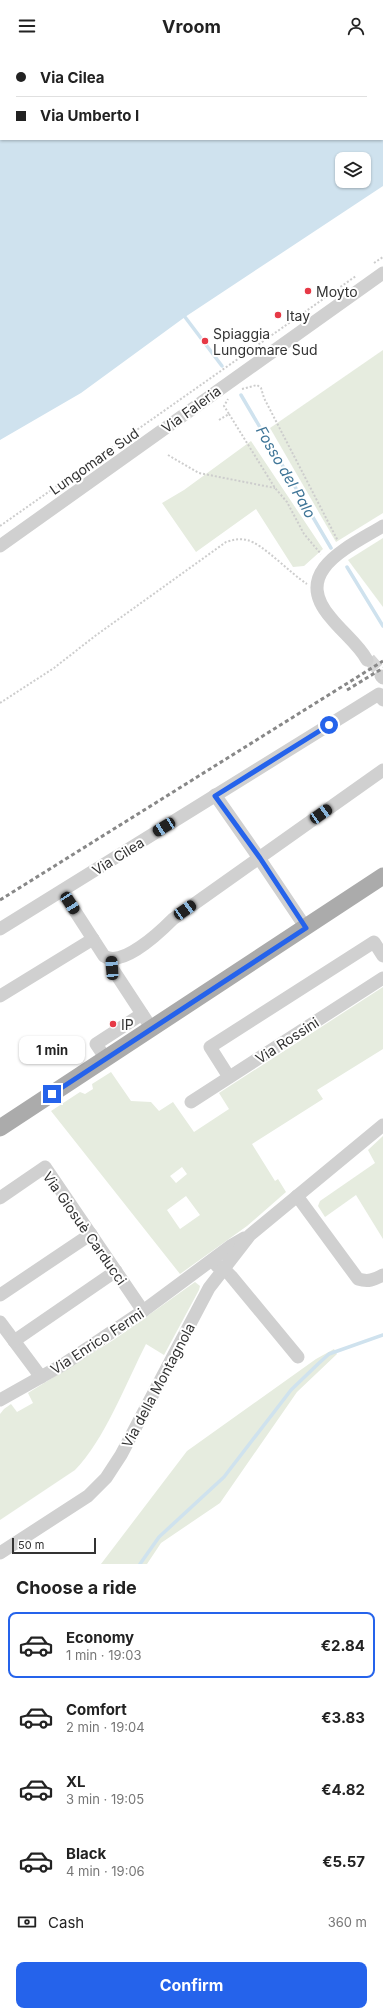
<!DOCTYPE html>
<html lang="en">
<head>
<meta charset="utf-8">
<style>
	body { margin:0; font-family:Inter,sans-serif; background:#f6f6f6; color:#222; height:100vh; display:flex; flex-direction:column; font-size:15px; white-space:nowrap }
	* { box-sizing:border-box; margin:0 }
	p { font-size:13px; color:#767676 }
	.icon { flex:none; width:22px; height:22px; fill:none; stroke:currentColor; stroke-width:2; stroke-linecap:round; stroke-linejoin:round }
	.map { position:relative; height:1512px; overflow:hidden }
	.details { display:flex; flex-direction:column; background:#fff; flex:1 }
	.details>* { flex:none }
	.hud { position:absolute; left:0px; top:0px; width:383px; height:88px; box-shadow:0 1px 3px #0004; display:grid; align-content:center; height:88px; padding:0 16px; background:#fff }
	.buttons { position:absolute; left:335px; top:100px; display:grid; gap:8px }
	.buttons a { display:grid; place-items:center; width:36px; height:36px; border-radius:8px; background:#fff; box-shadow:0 1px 3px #0004; font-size:20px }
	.scale { position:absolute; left:12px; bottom:10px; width:84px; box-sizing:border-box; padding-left:4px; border:2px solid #333; border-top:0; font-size:11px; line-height:14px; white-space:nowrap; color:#333; -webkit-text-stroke:3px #fff; paint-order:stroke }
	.end { position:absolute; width:18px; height:18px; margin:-9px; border:5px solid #2563eb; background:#fff; box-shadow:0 0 0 2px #fff }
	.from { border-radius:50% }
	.bubble { position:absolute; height:28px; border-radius:8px; background:#fff; box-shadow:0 1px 3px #0004; font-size:13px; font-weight:700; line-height:28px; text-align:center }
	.car { position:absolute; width:12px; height:24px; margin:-12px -6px; border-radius:5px; box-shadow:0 0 3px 1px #0007; background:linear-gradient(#222 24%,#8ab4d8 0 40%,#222 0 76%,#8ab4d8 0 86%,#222 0) }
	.hud b { display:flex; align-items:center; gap:14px; height:38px; font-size:15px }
	.hud b+b { border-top:1px solid #e0e0e0 }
	.hud i { width:10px; height:10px; background:#222 }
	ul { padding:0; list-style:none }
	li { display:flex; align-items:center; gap:12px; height:66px; margin:0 8px 6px; padding:0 8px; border:2px solid transparent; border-radius:8px }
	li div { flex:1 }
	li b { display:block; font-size:15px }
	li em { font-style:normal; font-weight:700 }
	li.current { border-color:#2563eb }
	li>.icon { width:36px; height:36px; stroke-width:1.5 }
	h2 { padding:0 16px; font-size:18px; line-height:48px }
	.pay { display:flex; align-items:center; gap:10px; height:44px; padding:0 16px; font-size:15px }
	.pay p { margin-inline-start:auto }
	.cta { display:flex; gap:8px; margin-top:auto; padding:8px 16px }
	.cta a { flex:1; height:46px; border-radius:8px; background:#2563eb; color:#fff; font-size:16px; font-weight:700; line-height:46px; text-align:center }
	header { display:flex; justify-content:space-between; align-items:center; height:52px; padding:0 16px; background:#fff; font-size:18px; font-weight:700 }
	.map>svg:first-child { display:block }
	.green { fill:#e6ecdf; fill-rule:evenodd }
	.water { fill:#cfe2ee; fill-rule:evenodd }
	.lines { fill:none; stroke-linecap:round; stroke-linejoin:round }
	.stream { stroke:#cfe2ee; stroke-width:3.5 }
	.minor-tunnel { stroke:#d6d6d6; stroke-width:13; stroke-dasharray:13 6; stroke-linecap:butt }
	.path { stroke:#cdcdcd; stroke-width:2; stroke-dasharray:2 2; stroke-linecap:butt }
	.minor { stroke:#d0d0d0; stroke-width:13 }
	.major { stroke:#ababab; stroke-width:17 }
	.rail { stroke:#888; stroke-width:3; stroke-dasharray:4 3; stroke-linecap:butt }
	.route { stroke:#2563eb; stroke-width:5 }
	.poi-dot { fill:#e63946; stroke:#fff; stroke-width:1.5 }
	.labels { text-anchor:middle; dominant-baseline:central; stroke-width:4; stroke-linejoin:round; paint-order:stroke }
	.poi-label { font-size:14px; fill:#333; stroke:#fff; text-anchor:start }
	.street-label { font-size:14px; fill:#333; stroke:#fff }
	.water-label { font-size:15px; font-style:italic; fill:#3f7597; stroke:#fff }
</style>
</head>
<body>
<header><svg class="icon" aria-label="menu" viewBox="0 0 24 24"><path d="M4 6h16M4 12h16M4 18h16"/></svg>Vroom<svg class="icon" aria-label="person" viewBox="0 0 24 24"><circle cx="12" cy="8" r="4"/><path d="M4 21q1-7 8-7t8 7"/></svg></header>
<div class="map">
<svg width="383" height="1512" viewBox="0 0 383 1512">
	<rect width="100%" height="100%" fill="#fff"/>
	<!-- green -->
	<g class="green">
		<path d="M 383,298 L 383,461 L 336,490 L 270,376 Z"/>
		<path d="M 251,389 L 323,497 L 304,514 L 293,515 L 256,457 L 196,500 L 162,451 L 184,438 Z"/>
		<path d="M 383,486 L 383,555 L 348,508 Z"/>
		<path d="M 383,935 L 383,997 L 317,1038 L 323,1047 L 252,1092 L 275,1129 L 278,1127 L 286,1140 L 247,1174 L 180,1222 L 51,1059 L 80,1040 L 85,1042 L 93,1037 L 92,1032 L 111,1020 L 131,1049 L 151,1050 L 159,1059 L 173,1050 L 194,1080 L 229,1057 L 219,1041 ZM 182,1115 L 187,1122 L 176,1131 L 170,1124 ZM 186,1144 L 200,1163 L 180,1177 L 167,1158 Z"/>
		<path d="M 383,1084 L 383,1187 L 356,1143 L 325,1165 L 318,1154 L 320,1149 L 375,1111 L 368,1098 Z"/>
		<path d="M 195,1230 L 200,1234 L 199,1238 L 164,1303 L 146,1292 C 127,1329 104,1389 75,1418 L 0,1468 L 0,1362 L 4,1357 L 11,1352 L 17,1360 L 33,1351 L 28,1341 L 115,1287 Z"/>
		<path d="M 334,1297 L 337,1302 L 297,1340 L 220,1451 L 161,1491 L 147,1512 L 101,1512 L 187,1399 L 316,1307 Z"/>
	</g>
	<!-- water -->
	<path class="water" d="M 0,0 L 383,0 L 383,134 L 185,265 L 81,341 L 0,388 ZM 1,1 L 382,1 L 382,87 L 1,87 ZM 342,107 L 364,107 L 364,129 L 342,129 Z"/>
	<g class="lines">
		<!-- stream -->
		<g class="stream">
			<path d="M 185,265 L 222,314"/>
			<path d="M 241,343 L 331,496"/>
			<path d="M 347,515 L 383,574"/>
			<path d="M 140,1512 L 159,1485 L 224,1425 L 291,1338 L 318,1312 L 329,1302 L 383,1283"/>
		</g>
		<!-- minor-tunnel -->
		<path class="minor-tunnel" d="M 369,607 L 383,623"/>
		<!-- path -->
		<g class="path">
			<path d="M 374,211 L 383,205"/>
			<path d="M 242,337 L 257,333 L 261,336 L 264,346 L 338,489"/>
			<path d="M 229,362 L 275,436 L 287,450 L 304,482 L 321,502"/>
			<path d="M 219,368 L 229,362 L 224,354 L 228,347"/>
			<path d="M 168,403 L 199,421 L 275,436"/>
			<path d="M 0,474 L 356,224"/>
			<path d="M 0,651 L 54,616 L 95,584 L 226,490 C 233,488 239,486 247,488 C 262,491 291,522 307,532"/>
		</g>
		<!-- minor -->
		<g class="minor">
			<path d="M 0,494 L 383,221"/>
			<path d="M 367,608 C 359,593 342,580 331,566 C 290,519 349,495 383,474"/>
			<path d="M 381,624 L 383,626"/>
			<path d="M 215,743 L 259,806 L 306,876"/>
			<path d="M 62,839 L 104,904 C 122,916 160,880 173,867 L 383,718"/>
			<path d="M 0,877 L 379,642 L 383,648"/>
			<path d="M 112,907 L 112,916 L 152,977"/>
			<path d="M 0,944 L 93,887"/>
			<path d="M 106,1007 L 96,992 L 142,962"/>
			<path d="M 229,1025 L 210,995 L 374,890 L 383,904"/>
			<path d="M 191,1050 L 383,926"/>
			<path d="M 297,1144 L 358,1227 C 368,1230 374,1228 383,1223"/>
			<path d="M 0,1146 L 45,1115 L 143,1259"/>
			<path d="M 217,1214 L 223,1216 L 231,1224 L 298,1305"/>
			<path d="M 0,1243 L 91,1182"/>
			<path d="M 0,1270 L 41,1325"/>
			<path d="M 14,1289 L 116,1219"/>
			<path d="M 0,1348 L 64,1312 L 143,1259 L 232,1193 L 244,1186"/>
			<path d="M 0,1501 L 88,1444 L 106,1426 L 121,1403 L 209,1236 L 250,1183 L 383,1073"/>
		</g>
		<!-- major -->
		<path class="major" d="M 0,1076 L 383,824"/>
		<!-- rail -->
		<g class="rail">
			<path d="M 347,638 L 383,616"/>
			<path d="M 0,848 L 383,609"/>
		</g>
	</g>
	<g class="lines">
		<!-- route -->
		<path class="route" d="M 52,1042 L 306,876 L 260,806 L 215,744 L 329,673"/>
	</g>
	<!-- markers -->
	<g class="poi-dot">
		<circle cx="308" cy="239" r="4"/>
		<circle cx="278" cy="263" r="4"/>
		<circle cx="205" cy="289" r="4"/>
		<circle cx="113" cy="972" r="4"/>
	</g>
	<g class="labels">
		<!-- poi labels -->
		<g class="poi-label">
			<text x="316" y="239">Moyto</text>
			<text x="286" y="263">Itay</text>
			<text x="213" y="281">Spiaggia<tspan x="213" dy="16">Lungomare Sud</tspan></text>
			<text x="121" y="972">IP</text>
		</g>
		<!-- street labels -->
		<g class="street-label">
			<text transform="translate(191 357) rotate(-36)">Via Faleria</text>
			<text transform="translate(94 409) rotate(-35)">Lungomare Sud</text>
			<text transform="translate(118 804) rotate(-32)">Via Cilea</text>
			<text transform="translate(287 988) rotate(-33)">Via Rossini</text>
			<text transform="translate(85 1176) rotate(55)">Via Giosuè Carducci</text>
			<text transform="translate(97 1289) rotate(-33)">Via Enrico Fermi</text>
			<text transform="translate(158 1333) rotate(-62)">Via della Montagnola</text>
		</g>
		<!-- water labels -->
		<g class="water-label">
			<text transform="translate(286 420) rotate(60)">Fosso del Palo</text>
		</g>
	</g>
</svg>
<div class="buttons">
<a><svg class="icon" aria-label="layers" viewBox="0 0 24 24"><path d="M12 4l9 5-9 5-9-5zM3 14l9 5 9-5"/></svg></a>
</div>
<div class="scale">50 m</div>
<i class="end from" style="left:329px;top:673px"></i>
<i class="end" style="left:52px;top:1042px"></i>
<div class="bubble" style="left:19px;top:984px;width:66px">1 min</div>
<i class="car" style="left:321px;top:762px;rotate:55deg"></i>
<i class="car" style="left:164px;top:775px;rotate:238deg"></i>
<i class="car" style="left:70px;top:851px;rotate:147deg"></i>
<i class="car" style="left:185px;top:858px;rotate:55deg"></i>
<i class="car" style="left:112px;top:916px;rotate:356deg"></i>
<div class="hud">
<b><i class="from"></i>Via Cilea</b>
<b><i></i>Via Umberto I</b>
</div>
</div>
<section class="details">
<h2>Choose a ride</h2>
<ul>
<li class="current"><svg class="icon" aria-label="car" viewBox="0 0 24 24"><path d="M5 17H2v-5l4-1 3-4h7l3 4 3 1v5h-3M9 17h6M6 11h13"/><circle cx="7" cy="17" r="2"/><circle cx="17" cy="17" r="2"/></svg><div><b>Economy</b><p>1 min · 19:03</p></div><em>€2.84</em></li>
<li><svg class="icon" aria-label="car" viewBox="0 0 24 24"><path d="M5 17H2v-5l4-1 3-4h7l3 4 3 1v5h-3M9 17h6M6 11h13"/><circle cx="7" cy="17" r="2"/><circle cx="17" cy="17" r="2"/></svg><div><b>Comfort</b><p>2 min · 19:04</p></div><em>€3.83</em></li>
<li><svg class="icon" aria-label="car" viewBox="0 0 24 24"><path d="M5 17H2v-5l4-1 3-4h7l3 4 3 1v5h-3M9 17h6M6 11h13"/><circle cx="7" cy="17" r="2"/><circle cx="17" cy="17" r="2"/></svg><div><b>XL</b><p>3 min · 19:05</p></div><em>€4.82</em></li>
<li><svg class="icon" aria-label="car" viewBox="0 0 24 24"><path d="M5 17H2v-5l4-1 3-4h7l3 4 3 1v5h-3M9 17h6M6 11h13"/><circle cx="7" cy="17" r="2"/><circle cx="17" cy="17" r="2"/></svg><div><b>Black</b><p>4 min · 19:06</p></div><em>€5.57</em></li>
</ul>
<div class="pay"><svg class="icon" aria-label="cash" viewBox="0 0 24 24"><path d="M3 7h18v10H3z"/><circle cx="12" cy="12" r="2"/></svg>Cash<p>360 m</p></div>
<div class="cta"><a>Confirm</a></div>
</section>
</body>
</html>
